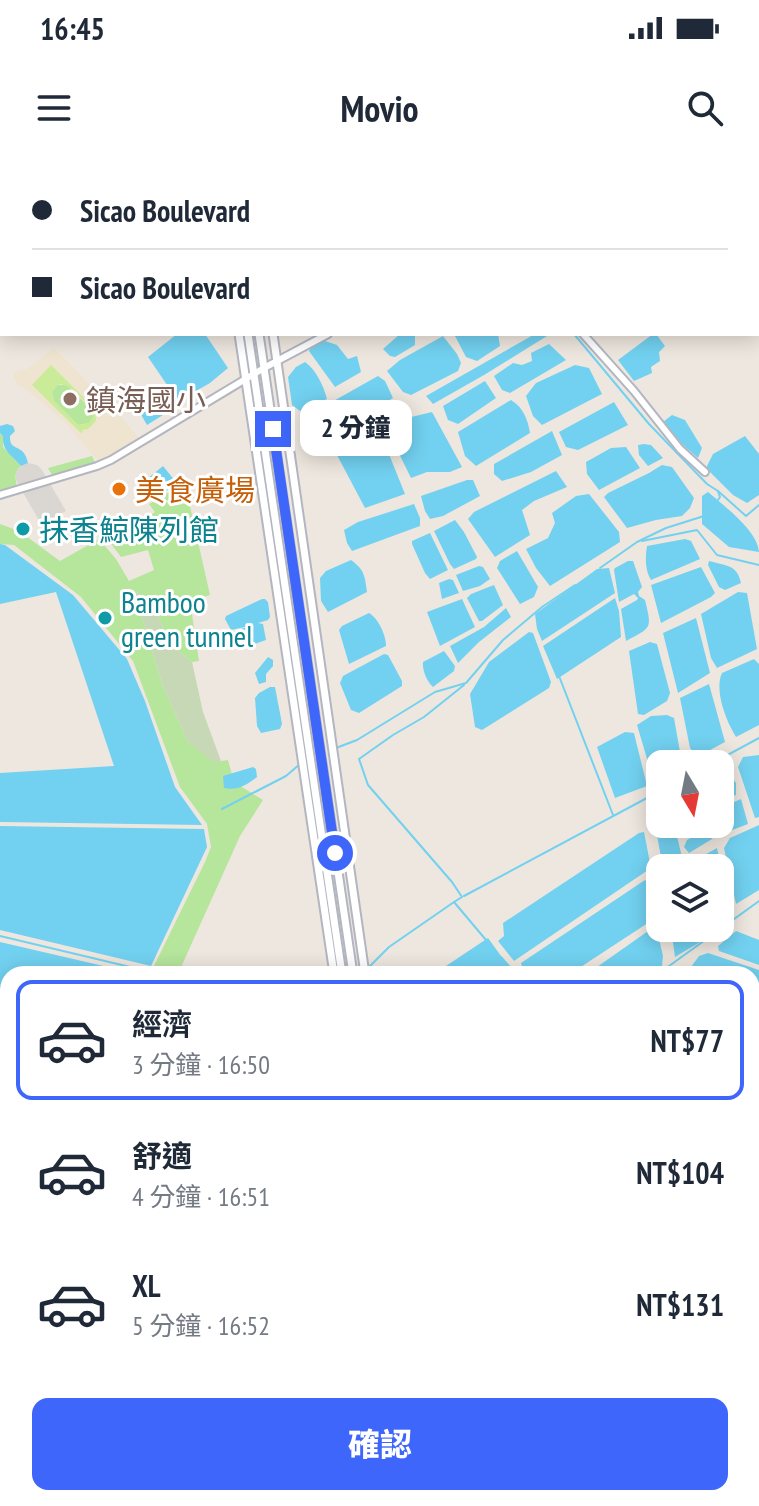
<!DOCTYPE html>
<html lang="zh-TW">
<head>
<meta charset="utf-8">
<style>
	body { margin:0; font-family:"PT Sans Narrow","Noto Sans TC",sans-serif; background:#f2f2f3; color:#1f2937; height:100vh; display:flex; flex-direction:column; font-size:30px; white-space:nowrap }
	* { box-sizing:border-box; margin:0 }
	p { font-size:26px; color:#747a83 }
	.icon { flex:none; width:44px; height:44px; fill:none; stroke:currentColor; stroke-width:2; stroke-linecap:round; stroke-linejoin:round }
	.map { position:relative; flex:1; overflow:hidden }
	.panel { position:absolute; left:0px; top:806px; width:760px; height:540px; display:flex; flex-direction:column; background:#fff; border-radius:24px 24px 0 0; box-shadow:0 4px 20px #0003 }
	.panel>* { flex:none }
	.top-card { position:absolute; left:0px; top:0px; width:760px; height:176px; box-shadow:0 4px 20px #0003; display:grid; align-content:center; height:176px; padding:0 32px; background:#fff }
	.needle { width:52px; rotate:170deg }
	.fabs { position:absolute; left:646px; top:590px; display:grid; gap:16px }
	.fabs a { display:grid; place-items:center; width:88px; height:88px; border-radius:16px; background:#fff; box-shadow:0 4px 20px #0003; font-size:40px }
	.end { position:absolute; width:36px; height:36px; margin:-18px; border:10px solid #3f66fb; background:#fff; box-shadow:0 0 0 4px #fff }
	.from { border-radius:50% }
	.bubble { position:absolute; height:56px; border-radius:16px; background:#fff; box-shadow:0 4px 20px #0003; font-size:26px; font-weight:800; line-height:56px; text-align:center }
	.top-card b { display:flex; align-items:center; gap:28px; height:76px; font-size:30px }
	.top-card b+b { border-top:2px solid #e0e1e3 }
	.top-card i { width:20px; height:20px; background:#1f2937 }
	ul { padding:14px 0 0; list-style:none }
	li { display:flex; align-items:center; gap:24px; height:120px; margin:0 16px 12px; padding:0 16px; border:4px solid transparent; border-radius:16px }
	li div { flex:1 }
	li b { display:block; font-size:30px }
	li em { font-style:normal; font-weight:800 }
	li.current { border-color:#3f66fb }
	li>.icon { width:72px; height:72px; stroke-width:1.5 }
	.button { display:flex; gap:16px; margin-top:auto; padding:16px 32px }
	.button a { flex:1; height:92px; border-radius:16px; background:#3f66fb; color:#fff; font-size:32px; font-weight:800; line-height:92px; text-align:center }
	.status { display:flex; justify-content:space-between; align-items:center; height:56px; padding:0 40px; background:#fff; direction:ltr }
	.status svg { height:22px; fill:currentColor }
	header { display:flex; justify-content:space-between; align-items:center; height:104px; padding:0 32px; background:#fff; font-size:36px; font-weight:800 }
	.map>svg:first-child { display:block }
	.industrial { fill:#e1dfe7 }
	.education { fill:#efe4cf }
	.green { fill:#b6e59c }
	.cemetery { fill:#c7d8b6 }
	.pitch { fill:#caec98; fill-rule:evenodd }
	.plaza { fill:#dad7d2 }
	.water { fill:#72d1f0 }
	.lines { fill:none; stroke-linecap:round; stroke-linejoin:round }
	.stream { stroke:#72d1f0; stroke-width:2 }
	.minor-casing { stroke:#b3b6c0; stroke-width:10 }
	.tertiary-casing { stroke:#b3b6c0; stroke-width:11 }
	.minor { stroke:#fff; stroke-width:6 }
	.tertiary { stroke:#fff; stroke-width:7 }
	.route { stroke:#3f66fb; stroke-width:10 }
	.education-dot { fill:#8d6e63; stroke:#fff; stroke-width:3 }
	.food-dot { fill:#e8710a; stroke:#fff; stroke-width:3 }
	.culture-dot { fill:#0f9aa8; stroke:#fff; stroke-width:3 }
	.labels { text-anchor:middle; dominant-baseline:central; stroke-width:6; stroke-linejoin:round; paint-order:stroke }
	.education-label { font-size:30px; fill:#785e54; stroke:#fff; text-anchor:start }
	.food-label { font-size:30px; fill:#c56008; stroke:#fff; text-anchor:start }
	.culture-label { font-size:30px; fill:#0d838f; stroke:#fff; text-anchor:start }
</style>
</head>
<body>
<div class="status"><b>16:45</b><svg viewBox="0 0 49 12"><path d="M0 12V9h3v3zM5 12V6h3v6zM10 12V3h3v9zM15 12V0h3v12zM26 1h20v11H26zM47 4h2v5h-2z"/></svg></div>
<header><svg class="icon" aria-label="menu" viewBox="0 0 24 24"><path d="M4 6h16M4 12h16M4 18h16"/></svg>Movio<svg class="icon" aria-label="search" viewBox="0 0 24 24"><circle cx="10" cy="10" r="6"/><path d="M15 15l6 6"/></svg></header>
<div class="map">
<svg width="759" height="1346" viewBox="0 0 759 1346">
	<rect width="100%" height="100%" fill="#eee7df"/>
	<!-- industrial -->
	<path class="industrial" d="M 752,1237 L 759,1242 L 759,1346 L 33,1346 L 33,1338 L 752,1338 Z"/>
	<!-- education -->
	<path class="education" d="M 54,188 L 119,255 L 139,278 L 115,294 L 98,301 L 64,261 L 26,229 L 17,225 L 13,213 L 27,209 Z"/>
	<!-- green -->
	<g class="green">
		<path d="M 57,225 L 67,225 L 89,247 L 93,257 L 89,263 L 78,265 L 54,241 L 52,232 Z"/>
		<path d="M 0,273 L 3,276 L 3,287 L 21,306 C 14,312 15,317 17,326 L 0,332 Z"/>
		<path d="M 92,296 L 95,303 L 52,315 L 48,308 Z"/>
		<path d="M 180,326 L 190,346 L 210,435 L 190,441 L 199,501 L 192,502 L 168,483 L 153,441 L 130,430 L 143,460 L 162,524 L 188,582 L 215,602 L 228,600 L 234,622 L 263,640 L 240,676 L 178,814 L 150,814 L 205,702 L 211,687 L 207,664 L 180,627 L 133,501 L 81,437 L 14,385 L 0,384 L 0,364 L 19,371 L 60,401 L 99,379 L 116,399 L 129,421 L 154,410 L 148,390 L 121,397 L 106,377 L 145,359 L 155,352 L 149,344 Z"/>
	</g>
	<!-- cemetery -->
	<path class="cemetery" d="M 130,430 L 153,441 L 168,483 L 192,502 L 203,552 L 221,601 L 215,603 L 188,582 L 162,524 L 143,460 Z"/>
	<!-- pitch -->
	<path class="pitch" d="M 51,205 L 91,245 L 95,251 L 96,261 L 88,269 L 82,270 L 83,271 L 81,273 L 32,225 ZM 61,224 C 74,227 89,244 93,257 L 89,263 L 78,265 L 54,241 L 52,232 L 57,225 Z"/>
	<!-- plaza -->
	<path class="plaza" d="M 28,303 L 37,305 L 42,310 L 66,351 L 41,364 L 16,320 L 16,312 L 21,306 Z"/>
	<!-- water -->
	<g class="water">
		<path d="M 177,174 L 205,174 L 228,208 L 210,223 L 180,240 L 176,238 L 148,197 Z"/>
		<path d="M 400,174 L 415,174 L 415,185 L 395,197 L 390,196 L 383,189 Z"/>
		<path d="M 454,174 L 498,174 L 500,186 L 477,201 L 466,197 Z"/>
		<path d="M 535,174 L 545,174 L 547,176 L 484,215 L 433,244 L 426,236 Z"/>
		<path d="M 653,174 L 656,174 L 665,186 L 659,192 L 660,201 L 651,207 L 652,213 L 634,221 L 618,200 Z"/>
		<path d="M 443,176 L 457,194 L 461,203 L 458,211 L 411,235 L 403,232 L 387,211 L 400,200 Z"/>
		<path d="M 325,181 L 337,185 L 348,199 L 357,196 L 361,212 L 335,227 L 309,191 L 314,183 Z"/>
		<path d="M 549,184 L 566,200 L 510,233 L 502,230 L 494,216 L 513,203 L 522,205 L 532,201 L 531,193 Z"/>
		<path d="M 305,202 C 317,211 323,225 327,239 L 300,251 L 292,245 L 288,217 L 296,207 Z"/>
		<path d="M 575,205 L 589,208 L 602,234 L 542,265 L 533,256 L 526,236 L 536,223 Z"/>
		<path d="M 378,216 L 385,221 L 393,238 L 333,276 L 325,268 L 314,252 Z"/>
		<path d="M 485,221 L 496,238 L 458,264 L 448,260 L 443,246 Z"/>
		<path d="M 156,227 L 171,250 L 147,265 L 131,237 L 147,229 Z"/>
		<path d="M 511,240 C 523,247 528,260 530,273 L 476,306 L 465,296 L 458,272 Z"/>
		<path d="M 614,242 L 628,265 L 578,290 L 566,287 L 559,272 Z"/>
		<path d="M 432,252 L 462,307 L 450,312 L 427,312 L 411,318 L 383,261 L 399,260 Z"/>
		<path d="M 672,255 L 685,260 L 702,288 L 698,298 L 683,285 L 663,262 Z"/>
		<path d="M 7,264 L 13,266 L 15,271 L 10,276 C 9,293 24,282 28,303 L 21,306 C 11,294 2,291 3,276 L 0,273 L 0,266 Z"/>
		<path d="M 378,267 L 405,334 L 365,348 L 337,295 L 339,289 L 372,268 Z"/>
		<path d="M 552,271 L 562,295 L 531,312 L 502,321 L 494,314 L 494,304 Z"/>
		<path d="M 745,276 L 759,294 L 759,335 L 747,343 L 733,335 L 706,308 L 713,294 Z"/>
		<path d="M 644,284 L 651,285 L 663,298 L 648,306 L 639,295 L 638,285 Z"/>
		<path d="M 626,287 L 640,308 L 599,330 L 587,314 L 586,302 L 611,288 Z"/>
		<path d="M 662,305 L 672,307 L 694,338 L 690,348 L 682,356 L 656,360 L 627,368 L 604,337 L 608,333 L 649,313 Z"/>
		<path d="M 163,306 L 176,322 L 164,333 L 151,335 L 141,324 Z"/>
		<path d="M 556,311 L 567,327 L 534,341 L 522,350 L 530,375 L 495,397 L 468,359 L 474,352 Z"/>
		<path d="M 467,320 L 473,320 L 480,336 L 443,356 L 430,359 L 425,351 L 421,336 Z"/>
		<path d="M 708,332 C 723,345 758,371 759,392 L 729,387 L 702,364 L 702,336 Z"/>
		<path d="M 589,334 L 619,372 L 620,382 L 550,426 L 536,408 L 526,389 L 548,378 L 555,363 L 552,353 L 576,336 Z"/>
		<path d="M 414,344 L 420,358 L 420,366 L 352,391 L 347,383 L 344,370 L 358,362 Z"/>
		<path d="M 455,360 L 464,372 L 477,397 L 476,399 L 454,409 L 450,404 L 434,371 Z"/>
		<path d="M 430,373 L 448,410 L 430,419 L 425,413 L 412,384 L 412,381 Z"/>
		<path d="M 685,379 L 691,381 L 700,399 L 651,420 C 645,410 645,398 647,386 Z"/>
		<path d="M 0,384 L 5,385 L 73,435 L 127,499 L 145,541 L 175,627 L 202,665 L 0,662 L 0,613 L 114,606 L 56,432 L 0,444 Z"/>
		<path d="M 517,391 L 538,427 L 534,437 L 520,444 L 497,408 L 500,401 Z"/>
		<path d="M 351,400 C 365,410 365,417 367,432 L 328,452 L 321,441 L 320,418 L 326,411 Z"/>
		<path d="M 628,401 L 633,401 L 642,427 L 638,432 L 639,436 L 645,440 C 652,469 652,467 626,481 L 621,449 L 637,440 L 638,438 L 634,434 L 619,442 L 614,410 L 615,408 Z"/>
		<path d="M 709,401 C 726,406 737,404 741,423 L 725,430 L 719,427 L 708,405 Z"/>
		<path d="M 479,406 L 483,407 L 490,419 L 480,426 L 463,431 L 456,415 Z"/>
		<path d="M 701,407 L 715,433 L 711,437 L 661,463 L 651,425 Z"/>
		<path d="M 609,408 L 615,433 L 542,481 L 537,469 L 535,454 L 597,409 Z"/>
		<path d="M 449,419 L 453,420 L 459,433 L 442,439 L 439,423 Z"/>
		<path d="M 494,425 L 503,445 L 482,461 L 479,461 L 467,438 L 471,434 Z"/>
		<path d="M 738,432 L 747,433 L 757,489 L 717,508 L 711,498 L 701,454 Z"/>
		<path d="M 615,438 L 619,451 L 621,477 L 557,519 L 543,486 Z"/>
		<path d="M 262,439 L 265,439 L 268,442 L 270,457 L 268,460 L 258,463 L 263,464 L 266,480 L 240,489 L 237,487 L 234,471 L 254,465 L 231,470 L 225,459 L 226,456 Z"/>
		<path d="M 462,439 L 475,467 L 440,486 L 427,452 Z"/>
		<path d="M 506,448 L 511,457 L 479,482 L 458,503 L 450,486 L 484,467 Z"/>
		<path d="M 369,453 C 378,458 386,475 386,486 L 349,504 L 339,470 L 342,466 Z"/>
		<path d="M 696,458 L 710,513 L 678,533 L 663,473 Z"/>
		<path d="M 529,472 L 533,473 L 551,522 L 549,528 L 482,570 L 475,567 L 470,534 L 489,502 Z"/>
		<path d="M 650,482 L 657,484 L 670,533 L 667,541 L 644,555 L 638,554 L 629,491 Z"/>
		<path d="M 444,491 L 455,506 L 454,511 L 433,527 C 427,522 422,510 423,502 Z"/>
		<path d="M 384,494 L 388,495 L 402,521 L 402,526 L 359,553 L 351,550 L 340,523 L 343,516 Z"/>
		<path d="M 268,497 L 273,500 L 273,506 L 266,514 L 266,522 L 259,524 L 255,513 Z"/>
		<path d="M 754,499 L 759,504 L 759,565 L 736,577 C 726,561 714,530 722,513 Z"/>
		<path d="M 709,524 L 725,582 L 697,597 L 690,588 L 680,538 Z"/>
		<path d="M 270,527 L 275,527 L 282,564 L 280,569 L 261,573 L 257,566 L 255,538 L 259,533 Z"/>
		<path d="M 667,555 L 674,558 L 682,603 L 660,604 L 660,618 L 654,622 L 637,565 L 651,556 Z"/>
		<path d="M 625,572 L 634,573 L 647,626 L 615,638 L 597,587 Z"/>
		<path d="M 759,595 L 759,657 L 755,658 L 738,607 L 743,597 Z"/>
		<path d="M 253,607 L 256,609 L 257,617 C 247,625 237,631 224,628 L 223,616 Z"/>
		<path d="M 724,608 L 736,623 L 736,635 L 720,640 L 720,610 Z"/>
		<path d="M 741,639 L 748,664 L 727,672 L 720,662 L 720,648 Z"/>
		<path d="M 660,646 L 660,664 L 674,664 L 683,701 L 671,708 L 663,708 L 652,648 Z"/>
		<path d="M 759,665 L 759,730 L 736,744 L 724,688 L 730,678 Z"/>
		<path d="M 0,666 L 204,669 L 207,687 L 151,806 L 0,770 Z"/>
		<path d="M 709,667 L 716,672 L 712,679 L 689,693 L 684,687 L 687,680 Z"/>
		<path d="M 644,672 L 651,708 L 514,801 L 498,781 L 504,776 L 503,763 L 639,673 Z"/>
		<path d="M 717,688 L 730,750 L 720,757 L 720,708 L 690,708 L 690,706 L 696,700 Z"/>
		<path d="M 645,720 L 653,726 L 657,757 L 570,814 L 524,814 L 521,803 Z"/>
		<path d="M 671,768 L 696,768 L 700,782 L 675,797 Z"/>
		<path d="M 651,769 L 657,770 L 663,796 L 662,806 L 652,814 L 587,814 Z"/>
		<path d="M 736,771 L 759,780 L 759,805 L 719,791 L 718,786 Z"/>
		<path d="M 488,778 L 509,807 L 499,814 L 434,814 Z"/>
		<path d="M 0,782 L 138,814 L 8,814 L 8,932 L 0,931 Z"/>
		<path d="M 708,793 L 759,810 L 759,836 L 752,834 L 752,814 L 694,814 L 691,807 L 699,796 Z"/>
		<path d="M 752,843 L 759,845 L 759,891 L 752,888 Z"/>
		<path d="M 752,898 L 759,901 L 759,947 L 752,942 Z"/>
		<path d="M 8,1021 L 8,1274 L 3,1152 L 0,1133 L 0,1029 Z"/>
		<path d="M 752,1128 L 759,1131 L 759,1166 L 752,1163 Z"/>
		<path d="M 752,1172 L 759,1175 L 759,1216 L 752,1214 Z"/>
		<path d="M 193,1338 L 240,1338 L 240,1343 L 233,1346 L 204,1346 L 208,1343 L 201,1346 L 185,1346 L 185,1342 Z"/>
		<path d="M 272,1338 L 366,1338 L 370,1341 L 375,1340 L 373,1346 L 273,1346 Z"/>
	</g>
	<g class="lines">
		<!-- stream -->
		<g class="stream">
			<path d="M 430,0 L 432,2"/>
			<path d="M 10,2 L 13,0"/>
			<path d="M 0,8 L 2,7"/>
			<path d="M 574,174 L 649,264 L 707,324 L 718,331 L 746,356 L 759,345"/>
			<path d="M 718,340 L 720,337 L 718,331"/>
			<path d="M 642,381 L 697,370 L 717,395 L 759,405"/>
			<path d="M 600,408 L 637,382 L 666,368 L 704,356"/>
			<path d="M 559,516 L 613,655"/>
			<path d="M 464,525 L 424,557 L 393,575 L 359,599 L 368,625 L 452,722 L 462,737 L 454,742 L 486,780"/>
			<path d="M 336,588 L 357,580 L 435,532 L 466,523 L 503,480 L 542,447 L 575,425"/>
			<path d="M 711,604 L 759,578"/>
			<path d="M 222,649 L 286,616 L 300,604"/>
			<path d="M 464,736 L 660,631"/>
			<path d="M 0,776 L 147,811"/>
			<path d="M 501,797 L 516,814"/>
			<path d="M 368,808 L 389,787 L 454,742"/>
			<path d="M 658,814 L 759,741"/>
			<path d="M 752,955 L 759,960"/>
			<path d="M 752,989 L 759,977"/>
			<path d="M 752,1076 L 759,1080"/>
			<path d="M 753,1282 L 759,1286"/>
		</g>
		<!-- minor casing -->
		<g class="minor-casing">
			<g id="minor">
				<path d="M 579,0 L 582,2"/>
				<path d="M 758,119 L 759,119"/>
				<path d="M 583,174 L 634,231 L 680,289 L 705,312"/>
				<path d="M 0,335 L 97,306 L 111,300 L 264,208 L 328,174"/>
				<path d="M 29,1338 L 29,1346"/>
				<path d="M 677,1346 L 681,1338"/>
				<path d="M 684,1346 L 688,1338"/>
			</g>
		</g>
		<!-- tertiary casing -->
		<g class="tertiary-casing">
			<g id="tertiary">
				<path d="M 213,0 L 214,2"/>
				<path d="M 223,0 L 224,2"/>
				<path d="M 233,0 L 233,2"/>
				<path d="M 245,0 L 245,2"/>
				<path d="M 239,174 L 334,814"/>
				<path d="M 248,174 L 342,814"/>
				<path d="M 259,174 L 353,814"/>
				<path d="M 273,174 L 365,814"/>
				<path d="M 752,1261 L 759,1265"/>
				<path d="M 752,1271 L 759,1275"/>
				<path d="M 0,1337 L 8,1334"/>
				<path d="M 408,1338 L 409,1346"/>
				<path d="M 418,1338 L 419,1346"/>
				<path d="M 428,1338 L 429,1346"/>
				<path d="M 440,1338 L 441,1346"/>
				<path d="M 11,1346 L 29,1338"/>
			</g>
		</g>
		<!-- minor -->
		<use href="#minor" class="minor"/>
		<!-- tertiary -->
		<use href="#tertiary" class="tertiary"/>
	</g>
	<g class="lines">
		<!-- route -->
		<path class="route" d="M 273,269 L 335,693"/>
	</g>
	<!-- markers -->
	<circle class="education-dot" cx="70" cy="239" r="8"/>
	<circle class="food-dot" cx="119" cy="329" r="8"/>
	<g class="culture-dot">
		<circle cx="23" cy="369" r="8"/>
		<circle cx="105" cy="458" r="8"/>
	</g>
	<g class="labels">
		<!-- education labels -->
		<g class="education-label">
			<text x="86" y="239">鎮海國小</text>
		</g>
		<!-- food labels -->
		<g class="food-label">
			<text x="135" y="329">美食廣場</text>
		</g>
		<!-- culture labels -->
		<g class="culture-label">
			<text x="39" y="369">抹香鯨陳列館</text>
			<text x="121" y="441">Bamboo<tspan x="121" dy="34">green tunnel</tspan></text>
		</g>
	</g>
</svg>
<div class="fabs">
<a><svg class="needle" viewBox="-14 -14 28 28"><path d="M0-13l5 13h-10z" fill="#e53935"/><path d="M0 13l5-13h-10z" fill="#747a83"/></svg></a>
<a><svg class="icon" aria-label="layers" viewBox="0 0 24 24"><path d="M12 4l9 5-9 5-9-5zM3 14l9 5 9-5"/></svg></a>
</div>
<i class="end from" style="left:335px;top:693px"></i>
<i class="end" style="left:273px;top:269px"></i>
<div class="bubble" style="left:300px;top:240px;width:112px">2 分鐘</div>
<div class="top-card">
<b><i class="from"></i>Sicao Boulevard</b>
<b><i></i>Sicao Boulevard</b>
</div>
<section class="panel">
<ul>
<li class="current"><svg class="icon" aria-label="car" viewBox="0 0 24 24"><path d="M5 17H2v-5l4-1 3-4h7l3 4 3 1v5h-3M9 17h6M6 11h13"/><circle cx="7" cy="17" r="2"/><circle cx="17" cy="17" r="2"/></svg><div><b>經濟</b><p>3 分鐘 · 16:50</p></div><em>NT$77</em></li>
<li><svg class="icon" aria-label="car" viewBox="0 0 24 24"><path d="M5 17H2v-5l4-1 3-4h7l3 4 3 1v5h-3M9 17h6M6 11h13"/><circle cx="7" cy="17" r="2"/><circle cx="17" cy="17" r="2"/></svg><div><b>舒適</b><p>4 分鐘 · 16:51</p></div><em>NT$104</em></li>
<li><svg class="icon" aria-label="car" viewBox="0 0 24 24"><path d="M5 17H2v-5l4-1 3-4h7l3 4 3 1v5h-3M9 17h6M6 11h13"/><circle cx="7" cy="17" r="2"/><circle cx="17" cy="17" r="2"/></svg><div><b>XL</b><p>5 分鐘 · 16:52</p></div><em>NT$131</em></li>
</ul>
<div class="button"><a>確認</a></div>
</section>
</div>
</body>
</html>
